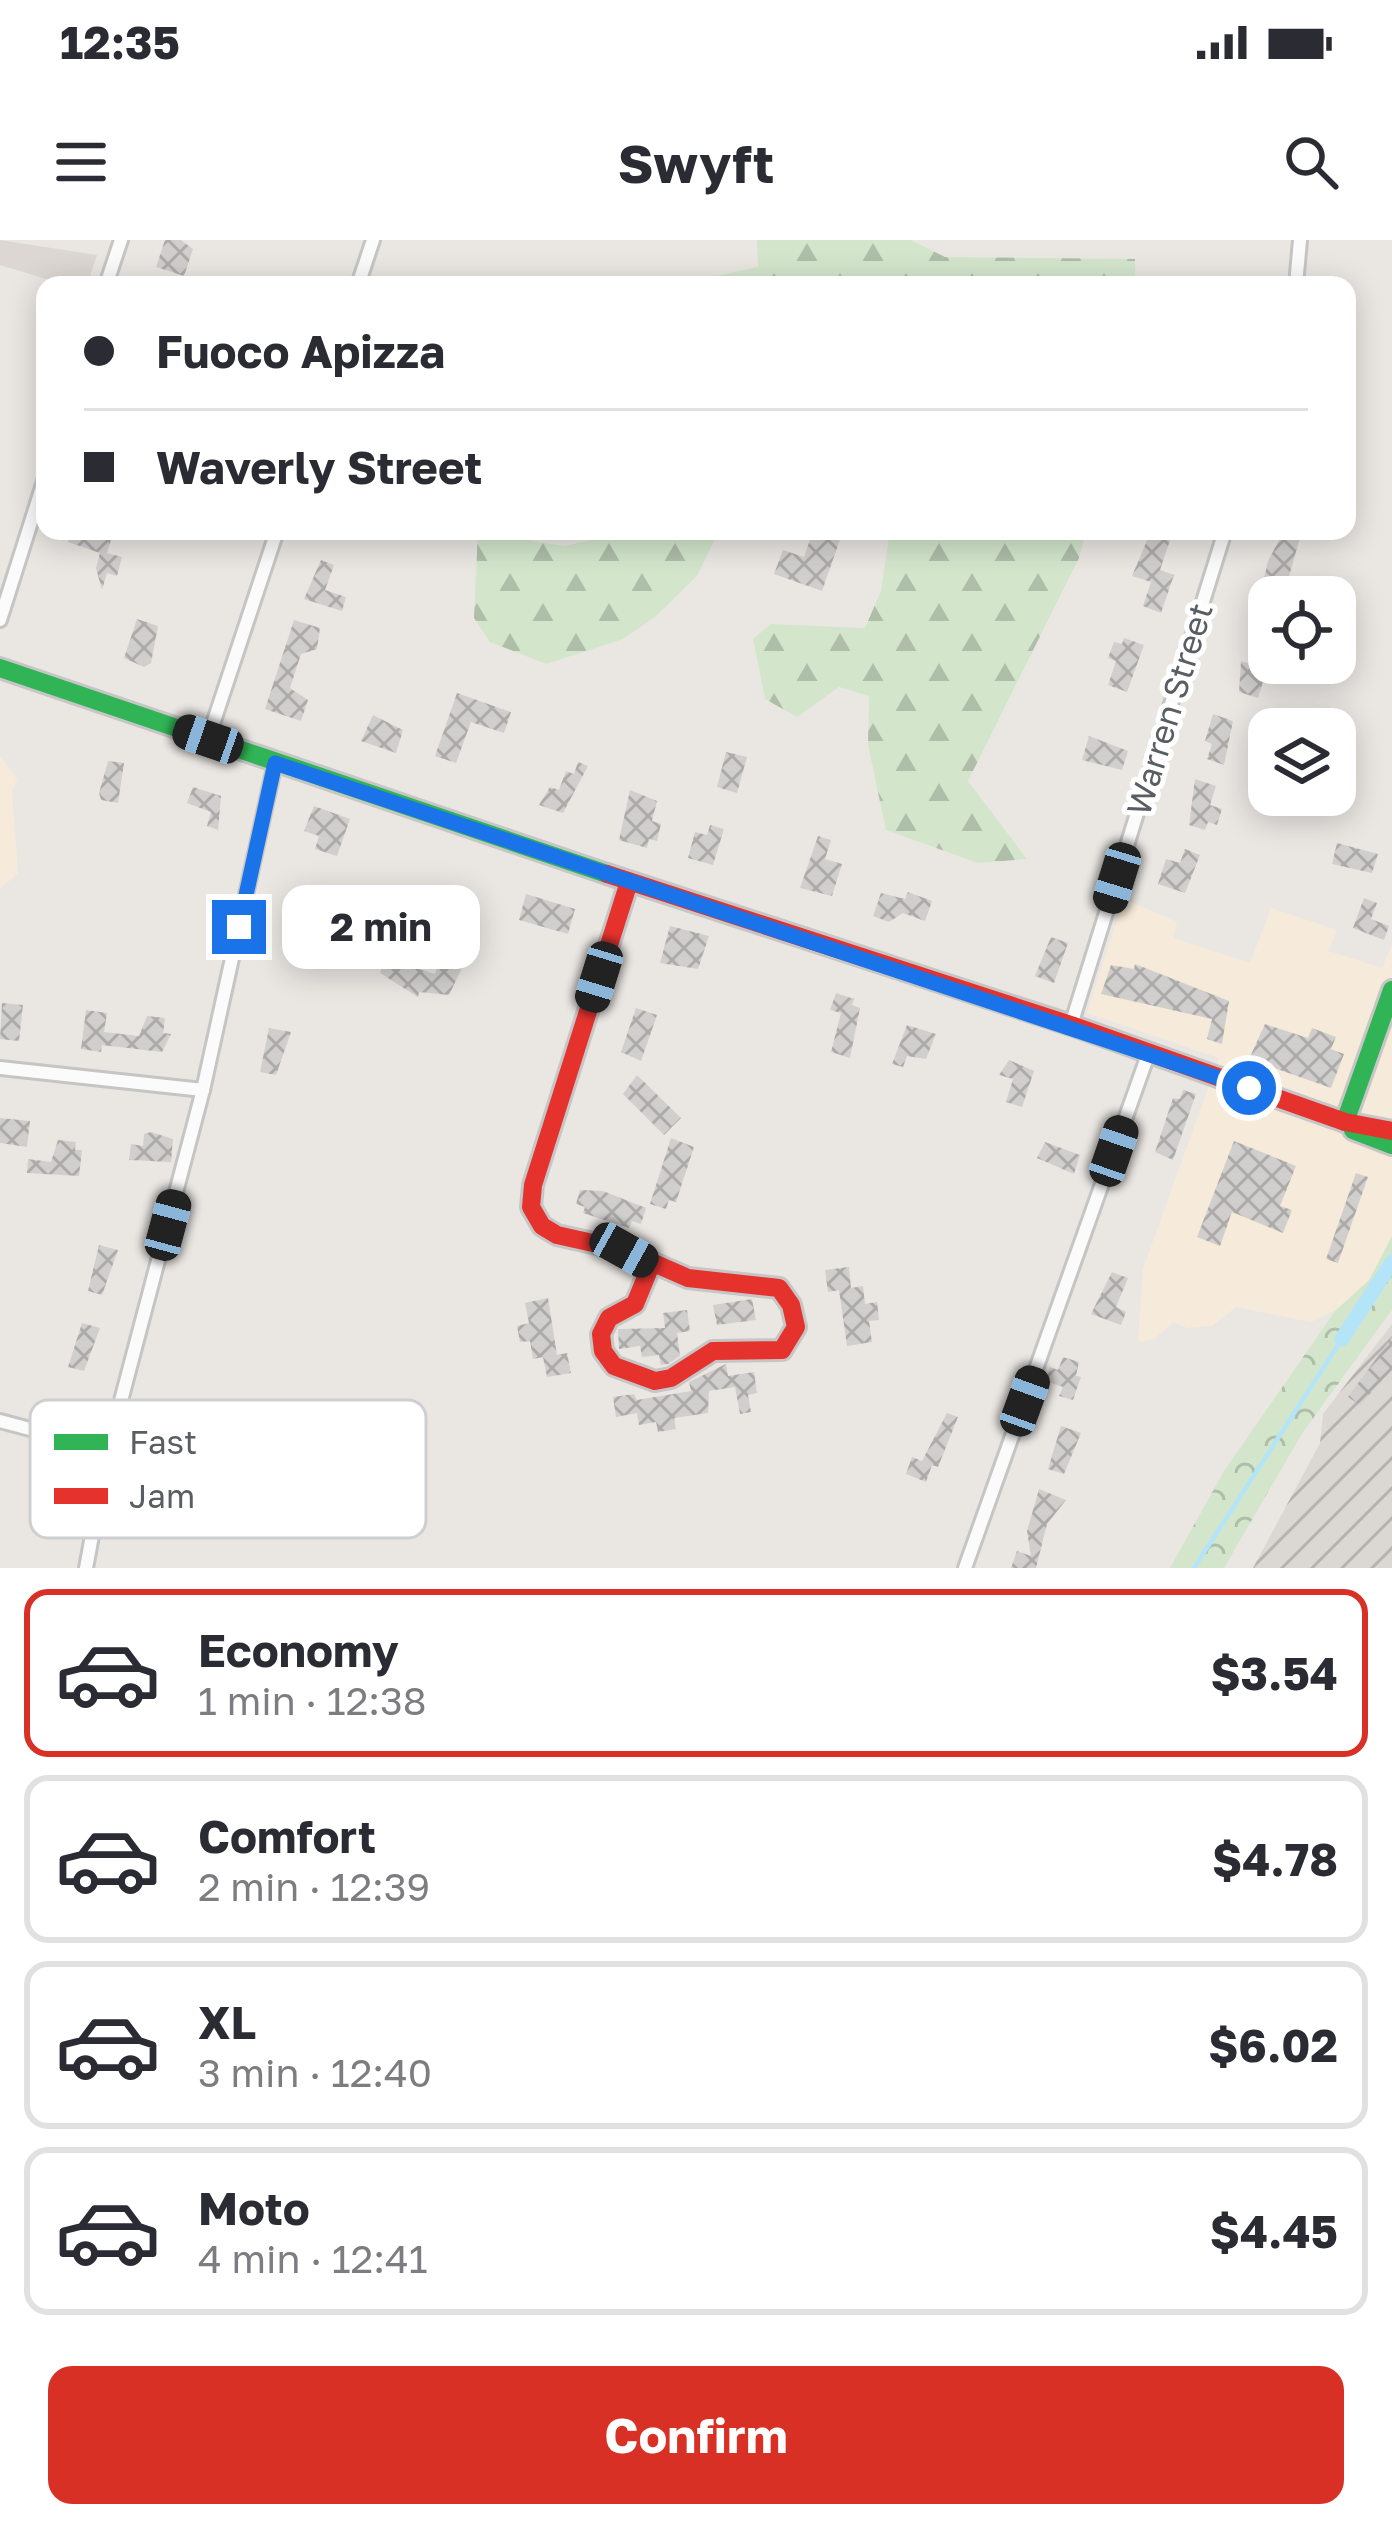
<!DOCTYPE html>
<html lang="en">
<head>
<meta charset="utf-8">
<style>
	body { margin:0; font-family:"Golos Text",sans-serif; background:#f2f2f3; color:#2b2b33; height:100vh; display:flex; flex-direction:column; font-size:45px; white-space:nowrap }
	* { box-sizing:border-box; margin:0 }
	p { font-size:39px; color:#7c7c81 }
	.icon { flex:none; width:66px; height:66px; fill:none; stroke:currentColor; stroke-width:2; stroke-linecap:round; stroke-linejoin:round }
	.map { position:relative; height:1328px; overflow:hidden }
	.drawer { display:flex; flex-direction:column; background:#fff; flex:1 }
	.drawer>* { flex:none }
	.hud { position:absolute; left:36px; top:36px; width:1320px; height:264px; border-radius:24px; box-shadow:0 6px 30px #0003; display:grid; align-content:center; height:264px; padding:0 48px; background:#fff }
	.fabs { position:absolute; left:1248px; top:336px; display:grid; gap:24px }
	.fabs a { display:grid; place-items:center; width:108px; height:108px; border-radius:24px; background:#fff; box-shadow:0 6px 30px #0003; font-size:60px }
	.end { position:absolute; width:54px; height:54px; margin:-27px; border:15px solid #1a73e8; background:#fff; box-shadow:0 0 0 6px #fff }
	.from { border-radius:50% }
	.bubble { position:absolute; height:84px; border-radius:24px; background:#fff; box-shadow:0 6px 30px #0003; font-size:39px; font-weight:700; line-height:84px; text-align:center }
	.car { position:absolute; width:36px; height:72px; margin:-36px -18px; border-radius:15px; box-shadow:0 0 9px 3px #0007; background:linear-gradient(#222 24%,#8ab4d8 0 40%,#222 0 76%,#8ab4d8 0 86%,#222 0) }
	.hud b { display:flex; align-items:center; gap:42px; height:114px; font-size:45px }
	.hud b+b { border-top:3px solid #e1e1e2 }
	.hud i { width:30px; height:30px; background:#2b2b33 }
	ul { padding:21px 0 0; list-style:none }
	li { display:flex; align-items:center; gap:36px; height:168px; margin:0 24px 18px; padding:0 24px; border:6px solid #e1e1e2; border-radius:24px }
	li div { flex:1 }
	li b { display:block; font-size:45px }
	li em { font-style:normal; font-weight:700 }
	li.active { border-color:#d93025 }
	li>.icon { width:108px; height:108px; stroke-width:1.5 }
	.action { display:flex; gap:24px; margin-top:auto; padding:24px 48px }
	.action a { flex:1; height:138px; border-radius:24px; background:#d93025; color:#fff; font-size:48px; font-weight:700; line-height:138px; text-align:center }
	.status { display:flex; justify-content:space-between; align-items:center; height:84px; padding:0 60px; background:#fff; direction:ltr }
	.status svg { height:33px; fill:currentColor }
	header { display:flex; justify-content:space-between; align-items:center; height:156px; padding:0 48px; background:#fff; font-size:54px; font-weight:700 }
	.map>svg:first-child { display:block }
	.commercial { fill:#f6ebda }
	.industrial { fill:url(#industrial-furrows) }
	.education { fill:#dcd7d2 }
	.forest { fill:url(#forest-firs) }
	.park { fill:url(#park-crowns) }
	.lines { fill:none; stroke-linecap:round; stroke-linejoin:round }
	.stream { stroke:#b4e4f7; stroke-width:4.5 }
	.canal { stroke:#b4e4f7; stroke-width:15 }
	.building { fill:url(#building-cross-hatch) }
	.street-casing { stroke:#c5c5c4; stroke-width:18 }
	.fast-casing { stroke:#c6c6c6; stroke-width:24 }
	.jam-casing { stroke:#c6c6c6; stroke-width:24 }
	.street { stroke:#fcfbfb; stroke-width:12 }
	.fast { stroke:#30b455; stroke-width:18 }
	.jam { stroke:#e5322d; stroke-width:18 }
	.route { stroke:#1a73e8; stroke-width:15 }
	.labels { text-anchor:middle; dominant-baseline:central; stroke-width:10; stroke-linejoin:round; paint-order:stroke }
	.street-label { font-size:33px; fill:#595e62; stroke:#fff }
	.key { fill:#fff; stroke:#cdcfd0; stroke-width:3 }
	.key-label { font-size:33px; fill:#595e62 }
</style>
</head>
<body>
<div class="status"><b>12:35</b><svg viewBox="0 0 49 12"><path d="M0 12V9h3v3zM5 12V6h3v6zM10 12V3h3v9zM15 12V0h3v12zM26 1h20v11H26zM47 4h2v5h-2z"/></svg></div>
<header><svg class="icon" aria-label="menu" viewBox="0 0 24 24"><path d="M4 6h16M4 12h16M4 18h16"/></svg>Swyft<svg class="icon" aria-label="search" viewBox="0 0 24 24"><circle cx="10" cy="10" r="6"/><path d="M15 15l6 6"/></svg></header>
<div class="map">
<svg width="1392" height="1328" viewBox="0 0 1392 1328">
	<defs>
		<pattern id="industrial-furrows" width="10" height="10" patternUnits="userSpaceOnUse" patternTransform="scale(3)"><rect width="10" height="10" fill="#dbd8d4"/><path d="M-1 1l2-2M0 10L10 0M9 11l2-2" fill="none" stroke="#b5b2af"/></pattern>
		<pattern id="forest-firs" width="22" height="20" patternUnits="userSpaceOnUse" patternTransform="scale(3)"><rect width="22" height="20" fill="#d3e6cc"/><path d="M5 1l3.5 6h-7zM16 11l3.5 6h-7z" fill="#aebea9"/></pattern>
		<pattern id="park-crowns" width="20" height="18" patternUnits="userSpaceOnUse" patternTransform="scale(3)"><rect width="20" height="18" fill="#d3e6cc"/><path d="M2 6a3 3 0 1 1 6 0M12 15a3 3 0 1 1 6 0" fill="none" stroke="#aebea9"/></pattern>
		<pattern id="building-cross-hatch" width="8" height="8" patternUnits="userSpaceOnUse" patternTransform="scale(3)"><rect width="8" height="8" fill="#d1cfcd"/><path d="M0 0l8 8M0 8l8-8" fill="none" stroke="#adabaa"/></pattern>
	</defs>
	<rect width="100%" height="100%" fill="#eae7e3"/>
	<!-- commercial -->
	<g class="commercial">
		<path d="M 0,516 L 17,539 L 12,552 L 18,634 L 0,648 Z"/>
		<path d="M 1124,659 L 1177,682 L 1173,698 L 1250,723 L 1271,668 L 1337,690 L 1329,711 L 1382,728 L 1392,705 L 1392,999 L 1364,1055 L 1311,1082 L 1236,1067 L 1212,1086 L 1187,1088 L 1174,1082 L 1154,1099 L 1138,1102 L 1143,1029 L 1219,818 L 1087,773 Z"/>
	</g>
	<!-- industrial -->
	<path class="industrial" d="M 1392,1084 L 1392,1328 L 1253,1328 L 1320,1203 L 1323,1174 Z"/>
	<!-- education -->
	<path class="education" d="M 0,0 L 97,15 L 87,45 L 66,45 L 0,25 Z"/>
	<!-- forest -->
	<g class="forest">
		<path d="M 757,0 L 911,0 L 945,17 L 1135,19 L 1135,45 L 706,45 L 707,38 L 758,27 Z"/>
		<path d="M 478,291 L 527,291 L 532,301 L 565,306 L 628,291 L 719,291 L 697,336 L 655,377 L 623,399 L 546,424 L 490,402 L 474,378 Z"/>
		<path d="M 890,291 L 1086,291 L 1079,318 L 968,541 L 1027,619 L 978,623 L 886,590 L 868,505 L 869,456 L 839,447 L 797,477 L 765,459 L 753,399 L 771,384 L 865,388 L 881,351 Z"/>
	</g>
	<!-- park -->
	<path class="park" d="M 1392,996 L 1392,1070 L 1303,1192 L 1224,1328 L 1170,1328 L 1224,1231 L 1335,1071 L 1369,1040 Z"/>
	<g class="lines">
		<!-- stream -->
		<path class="stream" d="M 1194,1328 L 1342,1099"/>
		<!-- canal -->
		<path class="canal" d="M 1342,1099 L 1392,1022"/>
	</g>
	<!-- building -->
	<g class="building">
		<path d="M 165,0 L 181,0 L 193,9 L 184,36 L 156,27 Z"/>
		<path d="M 71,291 L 105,295 L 111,300 L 107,313 L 122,317 L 117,336 L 107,333 L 102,350 L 96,328 L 100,313 L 68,302 Z"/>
		<path d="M 813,291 L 843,291 L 822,351 L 774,334 L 783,310 L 804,317 Z"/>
		<path d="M 1151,291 L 1173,291 L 1160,330 L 1174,335 L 1161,373 L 1143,366 L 1151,342 L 1132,336 Z"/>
		<path d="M 1284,291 L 1302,291 L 1283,357 L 1269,357 L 1269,401 L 1251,395 L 1268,321 Z"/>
		<path d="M 321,320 L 334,325 L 325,350 L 346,357 L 342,371 L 304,359 Z"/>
		<path d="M 137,379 L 158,386 L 151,423 L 144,427 L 124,418 Z"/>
		<path d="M 294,380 L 320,388 L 317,409 L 301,414 L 290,448 L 308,460 L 301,481 L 265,469 Z"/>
		<path d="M 1124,398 L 1144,405 L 1127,452 L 1108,445 L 1116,421 L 1108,418 L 1114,402 L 1122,404 Z"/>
		<path d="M 1241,421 L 1267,429 L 1258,458 L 1239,452 Z"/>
		<path d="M 457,453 L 511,472 L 504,493 L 471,482 L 456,523 L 435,516 Z"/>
		<path d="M 1213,474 L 1233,481 L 1224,525 L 1207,519 L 1212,504 L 1205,501 Z"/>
		<path d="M 373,475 L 403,490 L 396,513 L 361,501 Z"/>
		<path d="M 1089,496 L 1128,511 L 1122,530 L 1082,520 Z"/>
		<path d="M 726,512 L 747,517 L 737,553 L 717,547 Z"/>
		<path d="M 108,521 L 124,523 L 118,563 L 101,560 L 99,553 Z"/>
		<path d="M 578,522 L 588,526 L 563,573 L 539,565 L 550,547 L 559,550 L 566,531 L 574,534 Z"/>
		<path d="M 1195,539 L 1216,546 L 1210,565 L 1222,569 L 1217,585 L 1208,582 L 1205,590 L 1189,585 Z"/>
		<path d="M 193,547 L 221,556 L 218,590 L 207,586 L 211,572 L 187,563 Z"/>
		<path d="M 630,550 L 657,561 L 652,581 L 661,584 L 657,601 L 649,599 L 647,608 L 619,600 Z"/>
		<path d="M 314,566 L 350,579 L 337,616 L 315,609 L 319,596 L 304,591 Z"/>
		<path d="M 710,585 L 724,589 L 713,625 L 688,618 L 695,592 L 707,595 Z"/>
		<path d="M 818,596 L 831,600 L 825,619 L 842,624 L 832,656 L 800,648 Z"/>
		<path d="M 1337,603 L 1378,614 L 1372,633 L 1332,624 Z"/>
		<path d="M 1185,609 L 1200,615 L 1185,653 L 1158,644 L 1166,619 L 1180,623 Z"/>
		<path d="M 908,652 L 932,661 L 925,681 L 903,673 L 889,682 L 873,676 L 881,653 L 905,659 Z"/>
		<path d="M 526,654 L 575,669 L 568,694 L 519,680 Z"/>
		<path d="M 1364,658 L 1377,663 L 1371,679 L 1389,686 L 1384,700 L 1353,688 Z"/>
		<path d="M 395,686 L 414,692 L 403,724 L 435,734 L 446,701 L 464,707 L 458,724 L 463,726 L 449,755 L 419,752 L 418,757 L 380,733 L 386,715 L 381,714 Z"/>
		<path d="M 670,686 L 709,696 L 698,729 L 660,723 Z"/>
		<path d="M 1051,697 L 1068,703 L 1054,743 L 1035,736 Z"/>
		<path d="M 1135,724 L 1229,761 L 1222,804 L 1207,799 L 1212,779 L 1101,754 L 1111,725 L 1134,729 Z"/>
		<path d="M 836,753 L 854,759 L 852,765 L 860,768 L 850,818 L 831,812 L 841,773 L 830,770 Z"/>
		<path d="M 2,763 L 23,765 L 19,801 L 0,799 Z"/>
		<path d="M 636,768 L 657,775 L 641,821 L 621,812 Z"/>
		<path d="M 86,770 L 107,773 L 104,792 L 139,796 L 147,776 L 165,778 L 163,793 L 171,794 L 162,812 L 102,805 L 101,812 L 81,809 Z"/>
		<path d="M 1265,784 L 1308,798 L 1312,788 L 1336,797 L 1331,809 L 1344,814 L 1331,848 L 1249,819 Z"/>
		<path d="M 907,785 L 936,794 L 926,819 L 907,816 L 903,827 L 892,824 Z"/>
		<path d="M 269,788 L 291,792 L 276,835 L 260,832 Z"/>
		<path d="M 1009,820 L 1034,831 L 1022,867 L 1006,862 L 1013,839 L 999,835 Z"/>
		<path d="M 637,835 L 681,878 L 664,895 L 623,854 Z"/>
		<path d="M 1183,850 L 1196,854 L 1173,920 L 1155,912 L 1173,858 L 1180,859 Z"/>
		<path d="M 0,878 L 30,881 L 27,907 L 0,903 Z"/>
		<path d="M 151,892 L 173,899 L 171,922 L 129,920 L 131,904 L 143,906 L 144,894 Z"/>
		<path d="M 671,898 L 694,907 L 676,962 L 669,960 L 666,969 L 650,964 Z"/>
		<path d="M 58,900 L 76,902 L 75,910 L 82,910 L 79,936 L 27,933 L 28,919 L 51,922 Z"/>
		<path d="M 1234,901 L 1296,926 L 1280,966 L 1292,970 L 1283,993 L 1232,972 L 1220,1006 L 1197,997 Z"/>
		<path d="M 1045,902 L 1080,915 L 1074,934 L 1037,918 Z"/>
		<path d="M 1356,933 L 1368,937 L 1338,1023 L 1326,1019 Z"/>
		<path d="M 580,950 L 603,951 L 646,968 L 641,984 L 632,981 L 629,988 L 583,973 L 585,967 L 576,964 Z"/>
		<path d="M 99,1005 L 118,1010 L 102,1055 L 88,1051 Z"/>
		<path d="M 849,1027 L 851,1048 L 863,1046 L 865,1064 L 877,1062 L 879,1080 L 869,1081 L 872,1102 L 847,1106 L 839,1050 L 828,1052 L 825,1030 Z"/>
		<path d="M 1112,1032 L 1128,1038 L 1116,1067 L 1126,1072 L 1121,1085 L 1091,1074 Z"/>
		<path d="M 548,1058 L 557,1115 L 567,1113 L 571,1133 L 547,1137 L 543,1117 L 533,1119 L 530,1101 L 520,1102 L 517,1086 L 529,1083 L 525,1063 Z"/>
		<path d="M 752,1059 L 756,1080 L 717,1085 L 713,1065 Z"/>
		<path d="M 687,1070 L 690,1091 L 677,1093 L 680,1116 L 668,1124 L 661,1125 L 659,1115 L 642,1117 L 640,1106 L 619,1109 L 618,1089 L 665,1088 L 663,1073 Z"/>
		<path d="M 82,1083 L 100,1088 L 84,1131 L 68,1127 Z"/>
		<path d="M 1392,1097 L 1392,1129 L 1360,1165 L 1348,1157 Z"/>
		<path d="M 1063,1117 L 1079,1122 L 1076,1136 L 1081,1137 L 1073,1160 L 1059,1156 L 1063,1147 L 1045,1141 L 1050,1127 L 1058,1130 Z"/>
		<path d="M 726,1124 L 728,1136 L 754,1132 L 757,1153 L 748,1155 L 751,1172 L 740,1174 L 735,1147 L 709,1151 L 708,1173 L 674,1178 L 676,1189 L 658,1192 L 656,1182 L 639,1185 L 637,1173 L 616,1177 L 613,1157 L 634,1154 L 637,1160 L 691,1151 L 689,1142 Z"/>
		<path d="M 947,1173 L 958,1177 L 938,1227 L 932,1225 L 926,1242 L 906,1234 L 912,1217 L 922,1221 Z"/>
		<path d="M 1061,1186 L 1081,1193 L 1064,1234 L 1048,1229 Z"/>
		<path d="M 1039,1249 L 1066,1260 L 1047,1284 L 1036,1328 L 1011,1328 L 1017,1311 L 1031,1316 L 1027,1291 Z"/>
	</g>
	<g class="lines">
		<!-- street casing -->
		<g class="street-casing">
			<g id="street">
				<path d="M 106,45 L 121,0"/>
				<path d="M 358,45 L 373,0"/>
				<path d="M 1296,45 L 1300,0"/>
				<path d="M 0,380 L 45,238"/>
				<path d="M 208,499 L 277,291"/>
				<path d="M 1071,785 L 1225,291"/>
				<path d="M 0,828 L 203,850"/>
				<path d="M 0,1181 L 108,1210"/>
				<path d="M 86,1328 L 108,1210 L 203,850 L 275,523"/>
				<path d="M 965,1328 L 1149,812"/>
			</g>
		</g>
		<!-- fast casing -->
		<g class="fast-casing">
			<g id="fast">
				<path d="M 0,428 L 607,634"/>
				<path d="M 1345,882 L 1392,750"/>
				<path d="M 1353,890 L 1392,905"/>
			</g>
		</g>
		<!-- jam casing -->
		<g class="jam-casing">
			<g id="jam">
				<path d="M 607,634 L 1071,785 L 1345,882 L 1392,891"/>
				<path d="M 629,642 L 533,945 L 531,967 L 542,986 L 557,995 L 624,1010 L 688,1038 L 779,1048 L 791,1065 L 796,1087 L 782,1110 L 713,1111 L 671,1138 L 655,1141 L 614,1126 L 603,1111 L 601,1094 L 609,1078 L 635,1064 L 651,1025"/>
			</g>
		</g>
		<!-- street -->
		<use href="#street" class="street"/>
		<!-- fast -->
		<use href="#fast" class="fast"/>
		<!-- jam -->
		<use href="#jam" class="jam"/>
	</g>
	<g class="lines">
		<!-- route -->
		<path class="route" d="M 239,687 L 275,523 L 1249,848"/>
	</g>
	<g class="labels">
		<!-- street labels -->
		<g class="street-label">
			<text transform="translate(1169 469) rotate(-73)">Warren Street</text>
		</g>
	</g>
	<!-- legend -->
	<rect x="30" y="1160" width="396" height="138" rx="18" class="key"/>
	<rect x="54" y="1194" width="54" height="16" fill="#30b455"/>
	<rect x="54" y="1248" width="54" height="16" fill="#e5322d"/>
	<g class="key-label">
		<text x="129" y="1214">Fast</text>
		<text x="129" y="1268">Jam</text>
	</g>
</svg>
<div class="fabs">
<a><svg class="icon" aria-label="locate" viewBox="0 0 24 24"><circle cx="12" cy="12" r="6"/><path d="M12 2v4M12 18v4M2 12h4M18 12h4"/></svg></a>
<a><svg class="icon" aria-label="layers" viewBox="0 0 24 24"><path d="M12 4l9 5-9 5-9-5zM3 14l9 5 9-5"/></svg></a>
</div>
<i class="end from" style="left:1249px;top:848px"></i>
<i class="end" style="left:239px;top:687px"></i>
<div class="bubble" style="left:282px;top:645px;width:198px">2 min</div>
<i class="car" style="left:208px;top:499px;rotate:289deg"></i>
<i class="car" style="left:1117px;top:638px;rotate:197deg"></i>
<i class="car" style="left:599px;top:737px;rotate:197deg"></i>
<i class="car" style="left:1114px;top:911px;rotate:19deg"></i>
<i class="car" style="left:168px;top:985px;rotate:15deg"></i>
<i class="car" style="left:624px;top:1010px;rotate:119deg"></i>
<i class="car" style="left:1025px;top:1161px;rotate:20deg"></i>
<div class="hud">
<b><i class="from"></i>Fuoco Apizza</b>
<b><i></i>Waverly Street</b>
</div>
</div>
<section class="drawer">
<ul>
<li class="active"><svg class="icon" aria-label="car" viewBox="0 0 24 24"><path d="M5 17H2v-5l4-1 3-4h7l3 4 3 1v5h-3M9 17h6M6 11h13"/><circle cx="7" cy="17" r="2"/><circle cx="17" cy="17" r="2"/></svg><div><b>Economy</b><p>1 min · 12:38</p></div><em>$3.54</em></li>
<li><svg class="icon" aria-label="car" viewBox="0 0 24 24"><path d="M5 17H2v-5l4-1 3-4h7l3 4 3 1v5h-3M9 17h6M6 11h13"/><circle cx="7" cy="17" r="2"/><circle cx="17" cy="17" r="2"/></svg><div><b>Comfort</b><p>2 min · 12:39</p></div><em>$4.78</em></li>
<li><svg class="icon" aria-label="car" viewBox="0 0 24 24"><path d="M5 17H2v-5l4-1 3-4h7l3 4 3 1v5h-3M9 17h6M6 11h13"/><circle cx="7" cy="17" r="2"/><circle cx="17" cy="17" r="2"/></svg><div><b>XL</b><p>3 min · 12:40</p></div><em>$6.02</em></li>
<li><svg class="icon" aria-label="car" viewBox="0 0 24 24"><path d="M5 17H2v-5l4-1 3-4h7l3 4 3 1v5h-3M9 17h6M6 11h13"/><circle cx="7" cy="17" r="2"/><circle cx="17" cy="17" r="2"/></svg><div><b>Moto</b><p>4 min · 12:41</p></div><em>$4.45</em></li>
</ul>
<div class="action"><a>Confirm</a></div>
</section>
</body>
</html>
